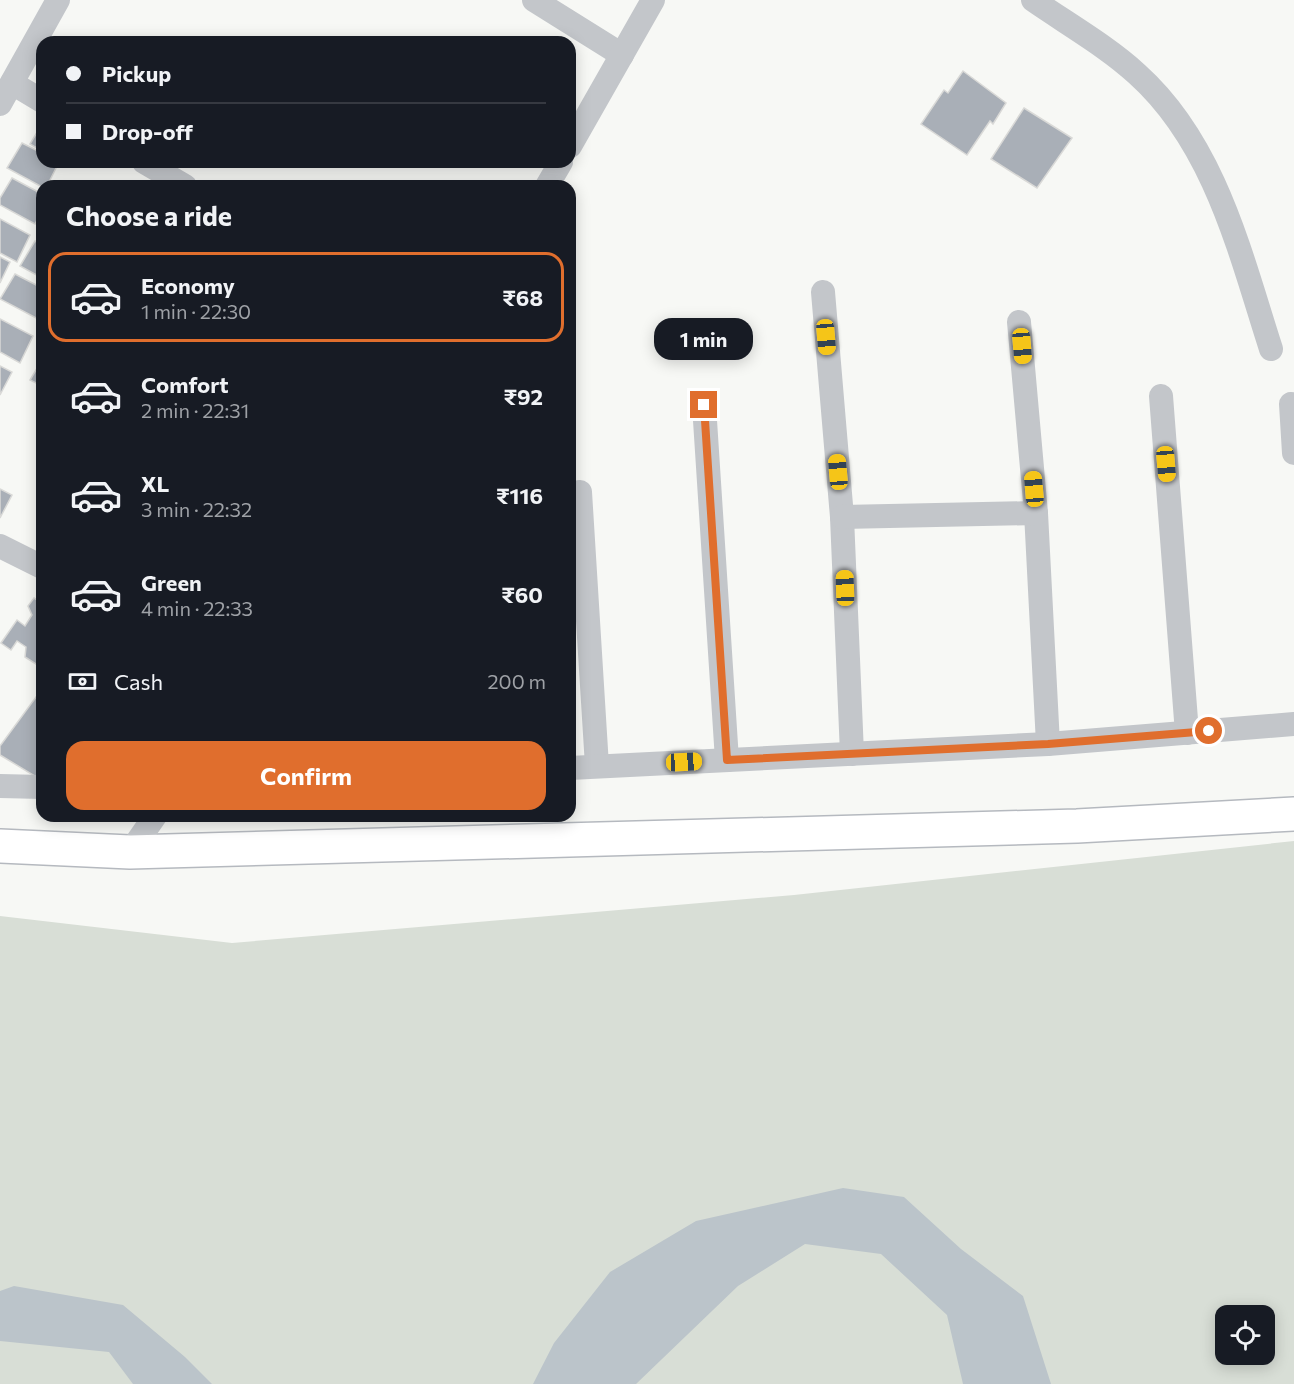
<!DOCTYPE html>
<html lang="en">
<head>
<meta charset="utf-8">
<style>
	body { margin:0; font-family:Commissioner,sans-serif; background:#242831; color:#f1f3f6; height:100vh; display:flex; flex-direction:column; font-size:22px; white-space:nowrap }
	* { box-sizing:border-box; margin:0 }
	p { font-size:20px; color:#9ea1a6 }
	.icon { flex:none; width:33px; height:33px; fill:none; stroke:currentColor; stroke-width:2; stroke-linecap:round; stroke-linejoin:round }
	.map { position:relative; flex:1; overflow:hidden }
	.side { position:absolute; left:36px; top:180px; width:540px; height:642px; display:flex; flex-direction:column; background:#171b24; border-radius:18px; box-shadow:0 3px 15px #0003 }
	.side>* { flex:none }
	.guide { position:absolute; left:36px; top:36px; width:540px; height:132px; border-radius:18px; box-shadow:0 3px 15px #0003; display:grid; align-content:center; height:132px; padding:0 30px; background:#171b24 }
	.fabs { position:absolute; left:1215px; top:1305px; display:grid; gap:12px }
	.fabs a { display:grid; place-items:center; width:60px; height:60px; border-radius:12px; background:#171b24; box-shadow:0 3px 15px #0003; font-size:30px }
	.end { position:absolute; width:27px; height:27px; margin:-14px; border:8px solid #e06e2d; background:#fff; box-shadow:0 0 0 3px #fff }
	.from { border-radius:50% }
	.bubble { position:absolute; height:42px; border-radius:18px; background:#171b24; box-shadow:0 3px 15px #0003; font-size:20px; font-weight:700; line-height:42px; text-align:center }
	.car { position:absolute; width:18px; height:36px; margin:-18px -9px; border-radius:8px; box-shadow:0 0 4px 2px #0007; background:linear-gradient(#f5c518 24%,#345 0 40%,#f5c518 0 76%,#345 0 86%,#f5c518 0) }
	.guide b { display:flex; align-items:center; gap:21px; height:57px; font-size:22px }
	.guide b+b { border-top:2px solid #363941 }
	.guide i { width:15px; height:15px; background:#f1f3f6 }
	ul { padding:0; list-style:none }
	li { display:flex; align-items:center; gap:18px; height:90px; margin:0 12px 9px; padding:0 18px; border:3px solid transparent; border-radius:18px }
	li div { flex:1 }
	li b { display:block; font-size:22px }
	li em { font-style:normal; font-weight:700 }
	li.selected { border-color:#e06e2d }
	li>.icon { width:54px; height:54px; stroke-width:1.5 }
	h2 { padding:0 30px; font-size:27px; line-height:72px }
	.pay { display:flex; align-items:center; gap:15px; height:66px; padding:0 30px; font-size:22px }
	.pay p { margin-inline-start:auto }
	.button { display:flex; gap:12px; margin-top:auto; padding:12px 30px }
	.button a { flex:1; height:69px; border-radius:18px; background:#e06e2d; color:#fff; font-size:24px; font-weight:700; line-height:69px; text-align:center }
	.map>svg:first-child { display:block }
	.green { fill:#d8ded6; fill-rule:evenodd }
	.water { fill:#bbc4ca }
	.building { fill:#a9afb7; stroke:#d9d9d7; stroke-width:1.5 }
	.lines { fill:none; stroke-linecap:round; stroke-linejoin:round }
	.secondary-casing { stroke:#b5b9bf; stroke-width:36 }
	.street { stroke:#c3c6ca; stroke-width:24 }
	.secondary { stroke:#fff; stroke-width:33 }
	.route { stroke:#e06e2d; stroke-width:8 }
</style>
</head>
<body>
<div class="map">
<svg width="1294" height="1384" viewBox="0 0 1294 1384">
	<rect width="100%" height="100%" fill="#f7f8f5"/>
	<!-- green -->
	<path class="green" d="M 1294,841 L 1294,1384 L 0,1384 L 0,916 L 232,943 L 794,895 ZM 1226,1316 L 1264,1316 L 1264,1354 L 1226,1354 Z"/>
	<!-- water -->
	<g class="water">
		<path d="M 843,1188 L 904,1197 L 961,1249 L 1023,1296 L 1051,1384 L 963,1384 L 947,1315 L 881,1254 L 805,1244 L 738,1286 L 636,1384 L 533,1384 L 554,1343 L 610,1272 L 696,1221 Z"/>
		<path d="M 14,1286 L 123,1305 L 185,1357 L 212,1384 L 133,1384 L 109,1352 L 0,1341 L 0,1291 Z"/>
	</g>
	<!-- building -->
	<g class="building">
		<path d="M 963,71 L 1006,103 L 993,124 L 990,121 L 967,155 L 921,124 L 944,90 L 948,93 Z"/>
		<path d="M 1024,108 L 1072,138 L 1037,188 L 991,159 Z"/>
		<path d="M 42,124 L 42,151 L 30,144 Z"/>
		<path d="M 22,143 L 42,153 L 42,162 L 59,162 L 47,186 L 42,187 L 7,168 Z"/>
		<path d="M 12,178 L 42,194 L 42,210 L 35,224 L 0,205 L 0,198 Z"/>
		<path d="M 0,219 L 30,235 L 17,262 L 0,253 Z"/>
		<path d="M 35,241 L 42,245 L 42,278 L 20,266 Z"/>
		<path d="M 0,257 L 10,262 L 0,283 Z"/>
		<path d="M 15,274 L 42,288 L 42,311 L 38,319 L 0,299 Z"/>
		<path d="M 0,319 L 33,336 L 20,363 L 0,352 Z"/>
		<path d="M 42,360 L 42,386 L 30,380 Z"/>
		<path d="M 0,366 L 12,372 L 0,395 Z"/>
		<path d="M 0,489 L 12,495 L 0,518 Z"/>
		<path d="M 34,598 L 42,603 L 42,660 L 39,666 L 25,657 L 26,647 L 17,641 L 11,650 L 1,643 L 17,620 L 25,626 L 32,615 L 28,606 Z"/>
		<path d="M 39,693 L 42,695 L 42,771 L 38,778 L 0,755 L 0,746 Z"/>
	</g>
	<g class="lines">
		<!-- secondary casing -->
		<g class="secondary-casing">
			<path id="secondary" d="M 0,846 L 130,852 L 1077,826 L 1294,814"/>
		</g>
		<!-- street -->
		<g class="street">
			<path d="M 534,0 L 622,55"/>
			<path d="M 1033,0 C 1066,23 1108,47 1137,74 C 1215,144 1240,253 1271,349"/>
			<path d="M 12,83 L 42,101"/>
			<path d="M 0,104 L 58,0"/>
			<path d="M 570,146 L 653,0"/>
			<path d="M 144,162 L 185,186"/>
			<path d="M 547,186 L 561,162"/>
			<path d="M 823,292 L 842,517 L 852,754"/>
			<path d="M 1019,322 L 1036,513 L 1048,744"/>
			<path d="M 1161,396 L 1187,733"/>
			<path d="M 1291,404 L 1294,453"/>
			<path d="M 704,405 L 727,760"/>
			<path d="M 580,492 L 597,766"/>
			<path d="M 842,517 L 1036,513"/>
			<path d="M 0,546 L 42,567"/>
			<path d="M 570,768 L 1048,744 L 1294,724"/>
			<path d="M 0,786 L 42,787"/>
			<path d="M 130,852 L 155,816"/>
		</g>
		<!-- secondary -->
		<use href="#secondary" class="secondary"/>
	</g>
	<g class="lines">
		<!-- route -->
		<path class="route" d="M 704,405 L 727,760 L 1048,744 L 1209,731"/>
	</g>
</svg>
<div class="fabs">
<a><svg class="icon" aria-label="locate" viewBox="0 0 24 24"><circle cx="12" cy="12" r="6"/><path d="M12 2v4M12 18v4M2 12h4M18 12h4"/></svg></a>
</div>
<i class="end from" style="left:1209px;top:731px"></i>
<i class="end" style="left:704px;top:405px"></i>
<div class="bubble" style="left:654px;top:318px;width:99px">1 min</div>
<i class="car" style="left:826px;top:337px;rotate:175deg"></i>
<i class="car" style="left:1022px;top:346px;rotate:175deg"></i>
<i class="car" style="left:1166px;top:464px;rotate:175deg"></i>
<i class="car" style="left:838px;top:472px;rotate:355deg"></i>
<i class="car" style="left:1034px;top:489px;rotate:355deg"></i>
<i class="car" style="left:845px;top:588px;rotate:358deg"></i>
<i class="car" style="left:684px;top:762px;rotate:87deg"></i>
<div class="guide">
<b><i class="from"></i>Pickup</b>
<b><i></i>Drop-off</b>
</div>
<section class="side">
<h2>Choose a ride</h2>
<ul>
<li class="selected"><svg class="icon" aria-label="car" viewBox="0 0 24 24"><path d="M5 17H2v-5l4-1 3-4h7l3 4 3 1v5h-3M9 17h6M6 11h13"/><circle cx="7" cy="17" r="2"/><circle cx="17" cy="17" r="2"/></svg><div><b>Economy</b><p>1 min · 22:30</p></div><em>₹68</em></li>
<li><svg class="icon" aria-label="car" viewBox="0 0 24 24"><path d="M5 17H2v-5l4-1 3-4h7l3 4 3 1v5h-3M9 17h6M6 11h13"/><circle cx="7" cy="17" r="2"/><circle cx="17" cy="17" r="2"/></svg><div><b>Comfort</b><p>2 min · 22:31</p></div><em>₹92</em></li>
<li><svg class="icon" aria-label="car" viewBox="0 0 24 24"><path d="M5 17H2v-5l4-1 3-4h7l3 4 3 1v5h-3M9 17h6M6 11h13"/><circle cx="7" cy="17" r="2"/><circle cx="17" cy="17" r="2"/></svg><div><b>XL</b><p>3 min · 22:32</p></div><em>₹116</em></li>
<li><svg class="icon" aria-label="car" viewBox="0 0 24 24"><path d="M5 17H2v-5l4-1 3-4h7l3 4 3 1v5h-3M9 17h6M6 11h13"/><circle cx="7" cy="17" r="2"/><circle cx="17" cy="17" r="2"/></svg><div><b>Green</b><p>4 min · 22:33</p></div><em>₹60</em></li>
</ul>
<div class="pay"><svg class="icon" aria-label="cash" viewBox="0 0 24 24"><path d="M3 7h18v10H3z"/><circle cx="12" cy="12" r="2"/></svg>Cash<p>200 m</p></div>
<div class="button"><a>Confirm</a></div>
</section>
</div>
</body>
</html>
